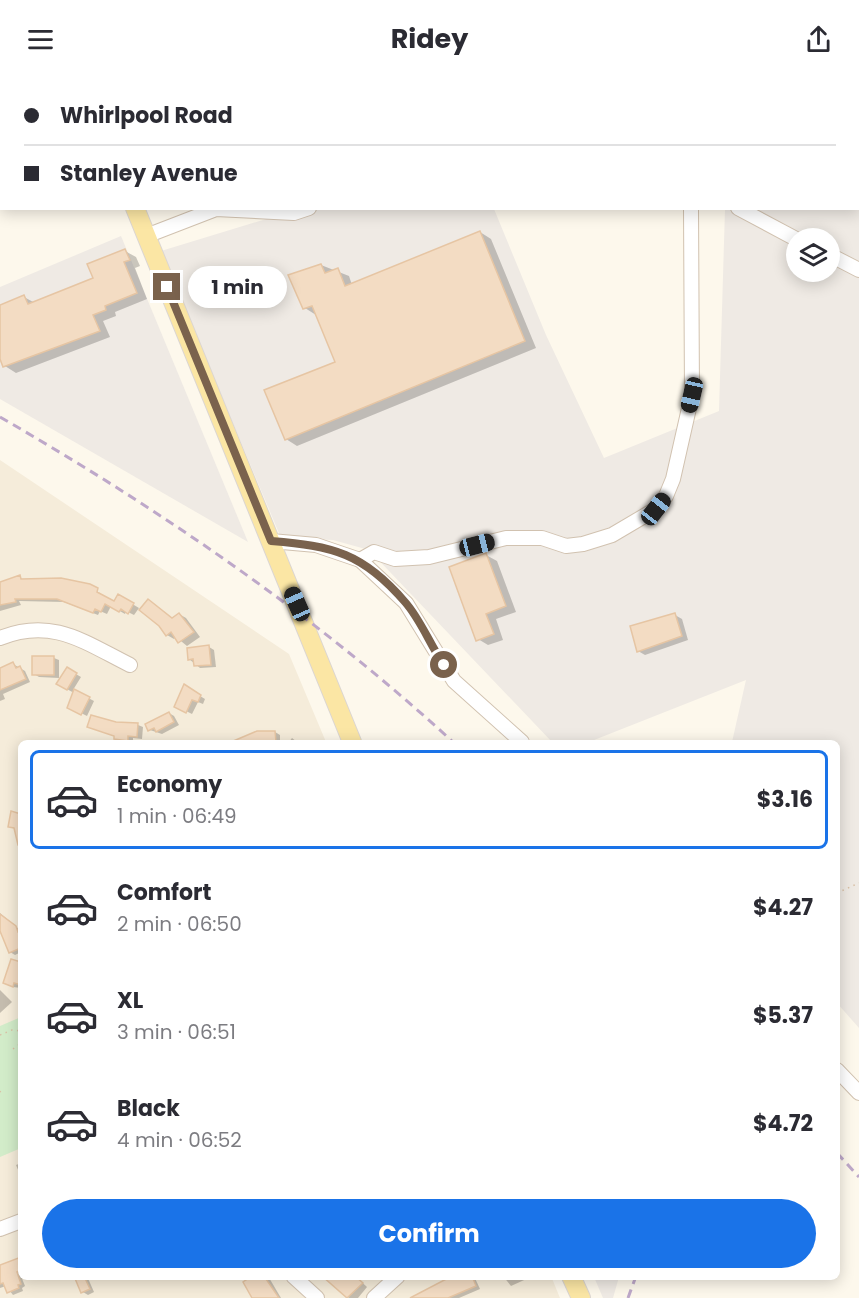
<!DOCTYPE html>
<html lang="en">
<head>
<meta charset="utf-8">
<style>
	body { margin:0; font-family:Poppins,sans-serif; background:#f2f2f3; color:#2b2b33; height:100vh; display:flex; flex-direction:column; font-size:22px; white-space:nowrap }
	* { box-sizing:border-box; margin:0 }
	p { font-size:20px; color:#7c7c81 }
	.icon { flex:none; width:33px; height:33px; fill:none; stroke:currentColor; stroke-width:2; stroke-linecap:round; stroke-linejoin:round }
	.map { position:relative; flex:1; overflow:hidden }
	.side { position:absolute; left:18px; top:662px; width:822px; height:540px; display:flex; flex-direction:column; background:#fff; border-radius:9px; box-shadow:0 3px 15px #0003 }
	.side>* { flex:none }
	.guide { position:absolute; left:0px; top:0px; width:860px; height:132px; box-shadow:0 3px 15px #0003; display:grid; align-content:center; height:132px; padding:0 24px; background:#fff }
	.buttons { position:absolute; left:786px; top:150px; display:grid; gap:12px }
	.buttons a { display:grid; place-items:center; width:54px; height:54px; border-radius:50%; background:#fff; box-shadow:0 3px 15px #0003; font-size:30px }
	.end { position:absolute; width:27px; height:27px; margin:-14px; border:8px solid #7a624d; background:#fff; box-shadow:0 0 0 3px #fff }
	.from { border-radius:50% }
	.bubble { position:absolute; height:42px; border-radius:21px; background:#fff; box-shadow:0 3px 15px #0003; font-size:20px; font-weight:700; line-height:42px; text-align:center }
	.car { position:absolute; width:18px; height:36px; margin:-18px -9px; border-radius:8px; box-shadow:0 0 4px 2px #0007; background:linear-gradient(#222 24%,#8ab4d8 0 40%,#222 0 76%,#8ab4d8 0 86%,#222 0) }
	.guide b { display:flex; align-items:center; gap:21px; height:57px; font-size:22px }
	.guide b+b { border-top:2px solid #e1e1e2 }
	.guide i { width:15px; height:15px; background:#2b2b33 }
	ul { padding:10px 0 0; list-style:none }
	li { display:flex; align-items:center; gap:18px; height:99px; margin:0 12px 9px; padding:0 12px; border:3px solid transparent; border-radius:9px }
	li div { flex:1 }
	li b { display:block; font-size:22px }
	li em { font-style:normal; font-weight:700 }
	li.on { border-color:#1a73e8 }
	li>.icon { width:54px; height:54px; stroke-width:1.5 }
	.primary-button { display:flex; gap:12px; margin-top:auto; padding:12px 24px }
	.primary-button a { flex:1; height:69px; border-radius:36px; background:#1a73e8; color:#fff; font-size:24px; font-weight:700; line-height:69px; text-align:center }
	header { display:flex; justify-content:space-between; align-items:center; height:78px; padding:0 24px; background:#fff; font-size:27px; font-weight:700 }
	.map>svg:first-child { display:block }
	.residential { fill:#f5ecda }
	.industrial { fill:#efeae4; fill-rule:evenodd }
	.green { fill:#d2ecc9 }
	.shadow { fill:#0003 }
	.building { fill:#f3dcc3; stroke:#e6c5a3; stroke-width:1.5 }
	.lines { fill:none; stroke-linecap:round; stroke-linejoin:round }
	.minor-casing { stroke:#d1c2b0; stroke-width:16 }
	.major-casing { stroke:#dcd6d1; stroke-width:20 }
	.path { stroke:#d9c0a5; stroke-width:1.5; stroke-dasharray:1.5 4.5; stroke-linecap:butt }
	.minor { stroke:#fff; stroke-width:14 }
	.major { stroke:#fbe6a4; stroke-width:18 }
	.rail { stroke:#bea8c9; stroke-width:3; stroke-dasharray:9 6; stroke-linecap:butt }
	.route { stroke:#7a624d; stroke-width:8 }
</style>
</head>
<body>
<header><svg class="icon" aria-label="menu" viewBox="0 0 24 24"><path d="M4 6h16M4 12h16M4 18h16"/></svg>Ridey<svg class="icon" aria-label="share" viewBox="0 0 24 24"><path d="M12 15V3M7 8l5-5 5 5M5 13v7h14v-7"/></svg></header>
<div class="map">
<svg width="859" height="1220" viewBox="0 0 859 1220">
	<rect width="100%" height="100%" fill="#fdf8ec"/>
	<!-- residential -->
	<path class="residential" d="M 0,382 L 289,576 L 326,664 L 21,664 L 21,1198 L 551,1198 L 560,1220 L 0,1220 Z"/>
	<!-- industrial -->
	<g class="industrial">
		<path d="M 729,0 L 859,0 L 859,950 L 837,925 L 837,664 L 732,664 L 746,602 L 589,664 L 552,664 L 369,472 L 333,462 L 281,460 L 161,173 L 299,131 L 494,131 L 546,257 L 604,380 L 719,333 L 725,131 L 858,130 L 858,2 ZM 796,160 L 830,160 L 830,194 L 796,194 Z"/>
		<path d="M 121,158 L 248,464 L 0,321 L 0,209 Z"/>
		<path d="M 594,1199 L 619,1199 L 613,1220 L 603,1220 Z"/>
	</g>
	<!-- green -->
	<path class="green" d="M 21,939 L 21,1070 L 0,1079 L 0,948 Z"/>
	<!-- shadow -->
	<g class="shadow">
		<path d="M 480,154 L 491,161 L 536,270 L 297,368 L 286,361 L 337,284 L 316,237 L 305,230 L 321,187 L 349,198 L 352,207 Z"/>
		<path d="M 125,173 L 136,179 L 140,188 L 135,190 L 147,221 L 115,234 L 116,238 L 103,243 L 110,259 L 16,295 L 5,288 L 0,277 L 0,229 L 24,219 L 35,225 L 95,201 Z"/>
		<path d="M 486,477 L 497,483 L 516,534 L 496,541 L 503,562 L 488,567 L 478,561 Z"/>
		<path d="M 19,499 L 25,503 L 89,508 L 115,525 L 119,518 L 139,530 L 134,537 L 126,533 L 125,536 L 111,528 L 107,536 L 100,533 L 98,537 L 64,524 L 19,523 L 21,527 L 0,533 L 0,505 Z"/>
		<path d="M 149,523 L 173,541 L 179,536 L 186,540 L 200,559 L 187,568 L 176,559 L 174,561 L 167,557 Z"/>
		<path d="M 675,537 L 682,541 L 688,562 L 645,577 L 638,573 Z"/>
		<path d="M 209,569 L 214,572 L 216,589 L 200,590 L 189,581 Z"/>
		<path d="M 54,580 L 59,582 L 59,600 L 39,599 L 34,596 Z"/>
		<path d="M 13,586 L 25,593 L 30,604 L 3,616 L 5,621 L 0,623 L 0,593 Z"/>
		<path d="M 67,591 L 81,599 L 73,612 L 94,623 L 87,638 L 69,629 L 74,615 L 58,606 Z"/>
		<path d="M 185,609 L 205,621 L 203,626 L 198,624 L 192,636 L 176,628 Z"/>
		<path d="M 169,635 L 174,638 L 179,647 L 162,656 L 150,652 Z"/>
		<path d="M 116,646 L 138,647 L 143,649 L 142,661 L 133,660 L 133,664 L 121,663 L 116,659 L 89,649 Z"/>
		<path d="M 275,654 L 280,657 L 280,664 L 234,664 L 258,655 Z"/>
		<path d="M 292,660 L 297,664 L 299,664 L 289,664 Z"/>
		<path d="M 0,835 L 21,853 L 21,874 L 15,877 L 10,874 L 0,854 Z"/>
		<path d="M 21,885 L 21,910 L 13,909 L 5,905 Z"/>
		<path d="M 0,912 L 12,924 L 0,935 Z"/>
		<path d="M 21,1085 L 21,1099 L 16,1087 Z"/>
		<path d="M 21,1180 L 21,1198 L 25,1208 L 22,1210 L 23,1213 L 13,1217 L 6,1208 L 0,1210 L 0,1189 Z"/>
		<path d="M 51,1198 L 45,1202 L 39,1198 Z"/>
		<path d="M 76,1198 L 87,1198 L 94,1214 L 88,1217 L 83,1214 Z"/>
		<path d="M 243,1198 L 268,1198 L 281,1220 L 255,1220 Z"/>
		<path d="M 326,1198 L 355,1198 L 367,1209 L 358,1220 L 349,1220 Z"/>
		<path d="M 456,1198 L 474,1198 L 480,1211 L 459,1220 L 414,1220 Z"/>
		<path d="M 503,1198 L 533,1198 L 511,1208 Z"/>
	</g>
	<!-- building -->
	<g class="building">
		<path d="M 480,153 L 525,263 L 285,362 L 264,312 L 335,284 L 312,228 L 303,231 L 288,197 L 321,186 L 325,195 L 338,190 L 345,208 Z"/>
		<path d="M 125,171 L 130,182 L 124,184 L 137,215 L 105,228 L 106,232 L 93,237 L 100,253 L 3,289 L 0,281 L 0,227 L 24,217 L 28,226 L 93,200 L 87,186 Z"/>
		<path d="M 486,475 L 506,528 L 486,536 L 494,556 L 476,563 L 449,489 Z"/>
		<path d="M 20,497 L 21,501 L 61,500 L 90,506 L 98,510 L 97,514 L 114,523 L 118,516 L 134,525 L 128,536 L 121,531 L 119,534 L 105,526 L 101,534 L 95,531 L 93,535 L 57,521 L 15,521 L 16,524 L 0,527 L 0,504 Z"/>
		<path d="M 148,521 L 172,540 L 179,535 L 194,554 L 178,565 L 171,554 L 166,558 L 159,548 L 139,532 Z"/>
		<path d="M 675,535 L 682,558 L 637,574 L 630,548 Z"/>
		<path d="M 209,567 L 211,587 L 194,588 L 193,581 L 188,582 L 187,570 Z"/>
		<rect x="32" y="578" width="22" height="19"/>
		<path d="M 13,584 L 16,590 L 20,588 L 26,601 L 0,612 L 0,590 Z"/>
		<path d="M 67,589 L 77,595 L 67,612 L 56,606 Z"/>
		<path d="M 184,606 L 201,617 L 198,624 L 192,622 L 186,635 L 174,629 Z"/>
		<path d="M 74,611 L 90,619 L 81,637 L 67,630 Z"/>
		<path d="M 169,634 L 174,644 L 156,654 L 154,650 L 148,653 L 145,646 Z"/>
		<path d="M 91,637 L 116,644 L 138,645 L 137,659 L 128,658 L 128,663 L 114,661 L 114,658 L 87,649 Z"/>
		<path d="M 257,653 L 275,653 L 276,664 L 231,664 Z"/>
		<path d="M 11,733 L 21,736 L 21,767 L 18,767 L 14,750 L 8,749 Z"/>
		<path d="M 0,836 L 16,848 L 18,854 L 21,853 L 21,870 L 9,875 L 0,853 Z"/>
		<path d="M 11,881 L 21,884 L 21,907 L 14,905 L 13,909 L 3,905 Z"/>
		<path d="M 21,1179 L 21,1192 L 17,1194 L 21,1206 L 18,1207 L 19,1210 L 7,1215 L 3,1205 L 0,1206 L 0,1187 Z"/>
		<path d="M 74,1198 L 84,1198 L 90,1211 L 81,1215 Z"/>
		<path d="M 252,1198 L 264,1198 L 279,1220 L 252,1220 L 243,1204 Z"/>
		<path d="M 322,1198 L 355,1198 L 363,1205 L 347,1220 Z"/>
		<path d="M 452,1198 L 472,1198 L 476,1208 L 448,1220 L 410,1220 Z"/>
	</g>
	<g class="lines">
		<!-- minor casing -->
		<g class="minor-casing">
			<g id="minor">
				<path d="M 738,130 L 796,161"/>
				<path d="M 146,158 L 216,131 L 294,135 L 309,130"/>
				<path d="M 830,177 L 859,192"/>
				<path d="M 271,463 L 316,467 L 360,482 L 406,525 L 454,603 L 522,664"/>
				<path d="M 360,482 L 374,474 L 395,481 L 429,479 L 506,460 L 542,460 L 566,468 L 583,466 L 612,457 L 656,431 L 666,418 L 673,401 L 692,317 L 691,130"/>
				<path d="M 0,560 C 52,539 84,564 130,587"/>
				<path d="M 837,992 L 859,1015"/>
				<path d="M 0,1151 L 21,1143"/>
				<path d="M 293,1198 L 317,1220"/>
				<path d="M 374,1220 L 398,1198"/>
			</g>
		</g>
		<!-- major casing -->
		<g class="major-casing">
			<g id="major">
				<path d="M 81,0 L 81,2"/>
				<path d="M 135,130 L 352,664"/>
				<path d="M 571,1198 L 581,1220"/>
			</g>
		</g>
		<!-- path -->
		<g class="path">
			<path d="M 837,815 L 859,805"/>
			<path d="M 0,957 L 12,952 L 21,953"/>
			<path d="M 13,971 L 21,965"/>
			<path d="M 0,1013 L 2,1018"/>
		</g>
		<!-- minor -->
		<use href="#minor" class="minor"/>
		<!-- major -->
		<use href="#major" class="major"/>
		<!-- rail -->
		<g class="rail">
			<path d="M 0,339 C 161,432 316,538 453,664"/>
			<path d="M 837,1075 L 859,1099"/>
			<path d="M 628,1220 L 636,1198"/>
		</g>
	</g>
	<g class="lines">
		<!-- route -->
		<path class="route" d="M 167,209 L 271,463 C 333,468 363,475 405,524 C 421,542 430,567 444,587"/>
	</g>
</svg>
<div class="buttons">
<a><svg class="icon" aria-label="layers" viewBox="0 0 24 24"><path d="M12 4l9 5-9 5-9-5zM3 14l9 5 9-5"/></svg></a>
</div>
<i class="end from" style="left:444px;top:587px"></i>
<i class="end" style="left:167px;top:209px"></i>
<div class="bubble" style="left:188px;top:188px;width:99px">1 min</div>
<i class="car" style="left:692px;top:317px;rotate:193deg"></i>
<i class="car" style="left:656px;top:431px;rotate:38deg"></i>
<i class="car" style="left:477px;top:467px;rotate:76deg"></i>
<i class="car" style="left:297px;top:526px;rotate:336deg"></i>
<div class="guide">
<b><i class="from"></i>Whirlpool Road</b>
<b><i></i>Stanley Avenue</b>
</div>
<section class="side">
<ul>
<li class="on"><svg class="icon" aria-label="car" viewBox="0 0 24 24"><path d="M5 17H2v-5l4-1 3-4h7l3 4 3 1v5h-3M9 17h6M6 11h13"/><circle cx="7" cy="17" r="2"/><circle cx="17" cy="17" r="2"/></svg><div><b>Economy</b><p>1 min · 06:49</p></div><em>$3.16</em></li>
<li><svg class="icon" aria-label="car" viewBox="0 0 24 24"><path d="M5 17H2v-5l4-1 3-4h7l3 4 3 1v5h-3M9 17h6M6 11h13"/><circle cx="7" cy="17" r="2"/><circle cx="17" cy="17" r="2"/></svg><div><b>Comfort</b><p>2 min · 06:50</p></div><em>$4.27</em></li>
<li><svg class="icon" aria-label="car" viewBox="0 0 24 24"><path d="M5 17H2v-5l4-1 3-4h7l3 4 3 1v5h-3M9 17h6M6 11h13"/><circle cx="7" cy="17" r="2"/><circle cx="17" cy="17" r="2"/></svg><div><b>XL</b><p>3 min · 06:51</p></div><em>$5.37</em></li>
<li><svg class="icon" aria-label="car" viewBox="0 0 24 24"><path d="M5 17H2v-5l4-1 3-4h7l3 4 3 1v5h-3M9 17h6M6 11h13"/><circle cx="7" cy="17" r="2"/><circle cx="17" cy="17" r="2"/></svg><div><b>Black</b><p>4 min · 06:52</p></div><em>$4.72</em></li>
</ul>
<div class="primary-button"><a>Confirm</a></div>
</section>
</div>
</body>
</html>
